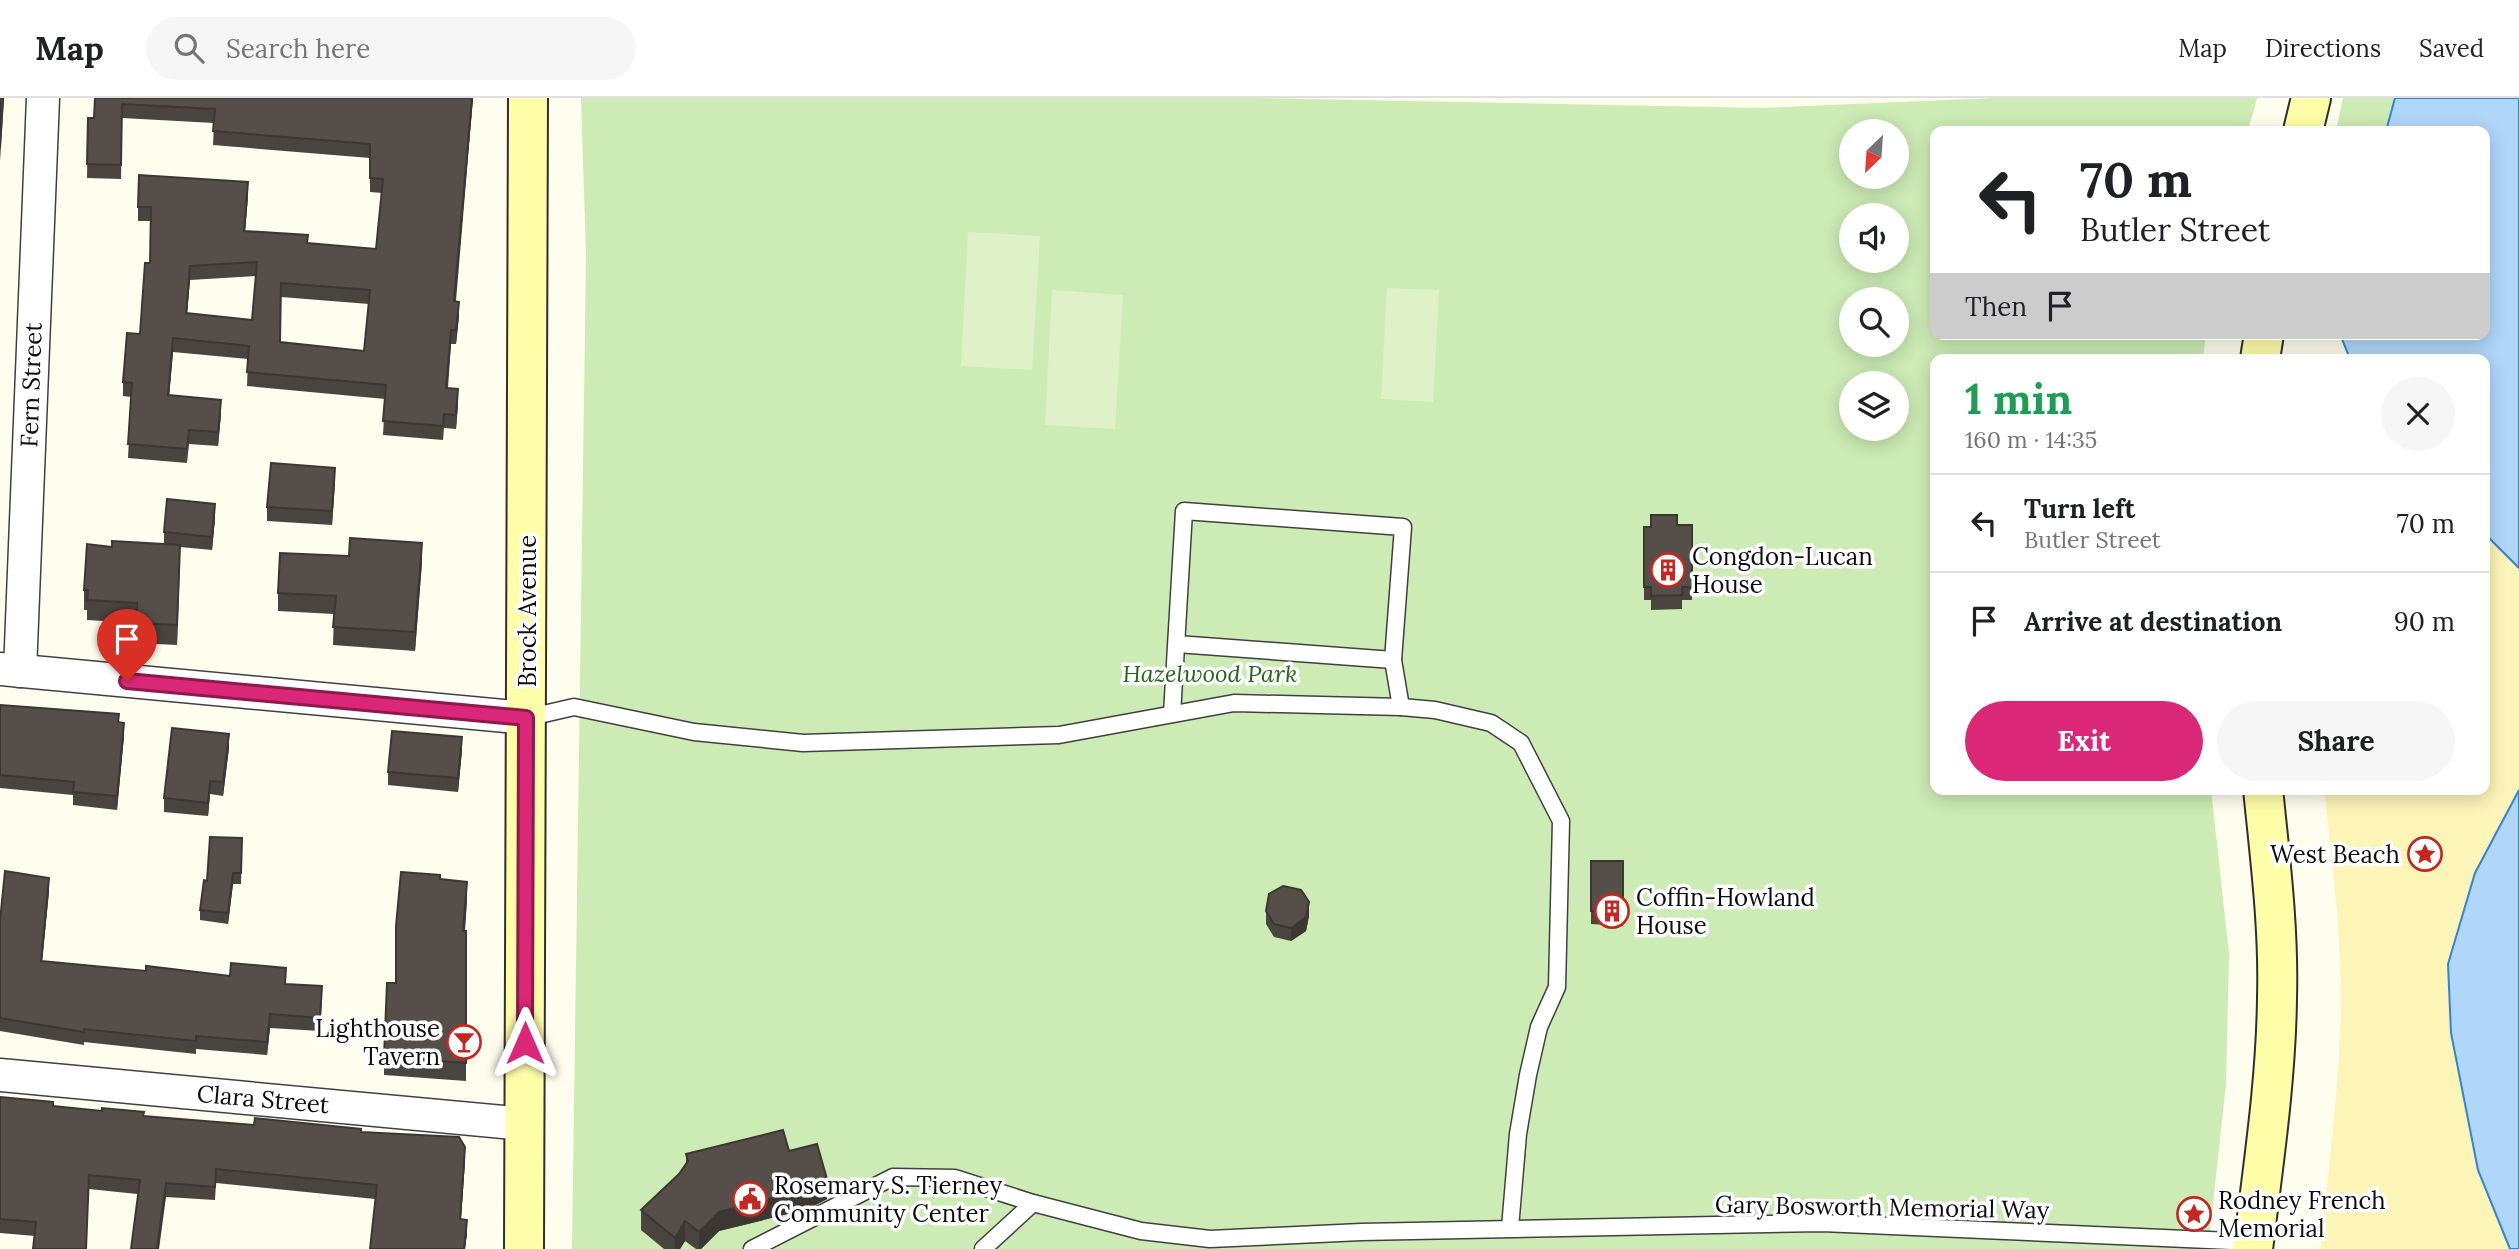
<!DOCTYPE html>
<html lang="en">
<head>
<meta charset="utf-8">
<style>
  :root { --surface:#fff; --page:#f6f6f6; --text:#202124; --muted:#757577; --line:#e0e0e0; --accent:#db2777 }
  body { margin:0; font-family:Lora,serif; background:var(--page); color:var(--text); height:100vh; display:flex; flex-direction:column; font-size:26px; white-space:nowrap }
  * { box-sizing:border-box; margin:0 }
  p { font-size:23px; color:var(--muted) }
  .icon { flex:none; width:38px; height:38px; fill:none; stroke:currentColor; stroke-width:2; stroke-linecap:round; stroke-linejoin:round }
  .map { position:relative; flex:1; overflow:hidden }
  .details { position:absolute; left:1930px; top:256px; width:560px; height:441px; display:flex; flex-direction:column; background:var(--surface); border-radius:14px; box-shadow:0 4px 18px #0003 }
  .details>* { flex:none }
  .top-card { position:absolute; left:1930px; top:28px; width:560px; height:214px; border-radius:14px; box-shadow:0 4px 18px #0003; background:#fff; color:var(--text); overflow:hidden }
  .needle { width:46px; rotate:205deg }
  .buttons { position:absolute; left:1839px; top:21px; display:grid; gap:14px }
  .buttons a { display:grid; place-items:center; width:70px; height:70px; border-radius:50%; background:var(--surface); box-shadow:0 4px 18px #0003; font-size:35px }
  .pin { position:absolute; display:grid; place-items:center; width:60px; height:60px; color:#fff; margin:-72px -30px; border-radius:50% 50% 50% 0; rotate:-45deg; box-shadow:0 0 7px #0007 }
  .pin .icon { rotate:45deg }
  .me { position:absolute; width:77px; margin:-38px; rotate:0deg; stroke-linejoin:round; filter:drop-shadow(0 0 5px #0008) }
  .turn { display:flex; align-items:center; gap:24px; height:147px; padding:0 35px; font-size:32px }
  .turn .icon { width:91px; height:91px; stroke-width:2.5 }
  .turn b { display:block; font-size:49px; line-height:60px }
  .then { display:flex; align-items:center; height:66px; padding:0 35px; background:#0003; gap:14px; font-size:26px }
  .round { display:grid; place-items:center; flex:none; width:74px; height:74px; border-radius:37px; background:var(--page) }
  .summary { display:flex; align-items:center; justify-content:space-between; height:119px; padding:0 35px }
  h1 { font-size:42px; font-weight:700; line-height:52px; color:#1e9e55 }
  .action { display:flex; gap:14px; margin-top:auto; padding:14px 35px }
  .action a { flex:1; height:80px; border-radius:42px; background:var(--accent); color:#fff; font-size:28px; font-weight:700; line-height:80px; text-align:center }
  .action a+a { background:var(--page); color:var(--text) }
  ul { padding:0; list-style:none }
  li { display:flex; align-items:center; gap:21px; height:98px; padding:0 35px; border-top:2px solid var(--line) }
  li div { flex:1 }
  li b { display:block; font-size:26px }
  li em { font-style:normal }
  header { display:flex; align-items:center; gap:42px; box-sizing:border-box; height:98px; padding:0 35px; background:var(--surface); border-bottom:2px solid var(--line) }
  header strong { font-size:33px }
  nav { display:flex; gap:38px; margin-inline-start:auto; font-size:24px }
  .search { width:490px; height:63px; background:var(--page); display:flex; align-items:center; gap:18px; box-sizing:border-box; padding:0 24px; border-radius:38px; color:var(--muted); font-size:26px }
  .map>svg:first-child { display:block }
  .green { fill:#ccebb5; fill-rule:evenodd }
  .sand { fill:#fdf4b7 }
  .pitch { fill:#dff2c7 }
  .water { fill:#b0d6f9; stroke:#3384d3; stroke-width:2 }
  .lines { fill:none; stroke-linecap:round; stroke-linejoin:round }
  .lane-casing { stroke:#404040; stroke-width:19 }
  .street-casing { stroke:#404040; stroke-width:35 }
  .secondary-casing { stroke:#2f2f2f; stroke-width:42 }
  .lane { stroke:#fff; stroke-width:16 }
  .street { stroke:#fff; stroke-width:32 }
  .secondary { stroke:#fffea8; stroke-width:38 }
  .wall { fill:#4a443f; fill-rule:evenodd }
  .shaded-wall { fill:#3c3733 }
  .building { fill:#564f49; stroke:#3c3733; stroke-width:2; fill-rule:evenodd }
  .route-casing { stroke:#8e194d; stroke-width:18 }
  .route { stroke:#db2777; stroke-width:12 }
  .labels { text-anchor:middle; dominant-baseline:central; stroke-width:7; stroke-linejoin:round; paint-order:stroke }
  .street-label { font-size:24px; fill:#0d0d0d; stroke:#fff }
  .poi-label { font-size:24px; fill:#0d0d0d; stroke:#fff; text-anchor:start }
  .park-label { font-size:24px; font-style:italic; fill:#23681b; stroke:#fff }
</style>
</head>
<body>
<header>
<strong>Map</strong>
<div class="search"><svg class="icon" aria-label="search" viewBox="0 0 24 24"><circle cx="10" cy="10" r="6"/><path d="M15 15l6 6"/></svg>Search here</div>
<nav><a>Map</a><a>Directions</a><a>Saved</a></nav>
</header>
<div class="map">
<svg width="2519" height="1151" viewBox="0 0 2519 1151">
  <rect width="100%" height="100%" fill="#fffded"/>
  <!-- green -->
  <g class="green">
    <path d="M581,0H1259L1763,10L1992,0H2257L2248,33H1936V236H2206L2203,261H1936V691H2211L2229,856L2226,986L2208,1151H572L586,158ZM1852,33H1897V79H1852ZM1852,117H1897V163H1852ZM1852,201H1897V247H1852ZM1852,285H1897V331H1852Z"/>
    <path d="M2343,0H2395L2386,33H2336Z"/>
  </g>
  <!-- sand -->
  <path class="sand" d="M2485,338L2519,391V1151H2321C2327,1080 2337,1008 2340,937C2344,856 2333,772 2324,691H2485Z"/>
  <!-- pitch -->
  <g class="pitch">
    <path d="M968,134L1040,138L1032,272L961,268Z"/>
    <path d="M1387,190L1439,192L1433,304L1381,301Z"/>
    <path d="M1052,192L1123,197L1115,331L1045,327Z"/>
  </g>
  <!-- water -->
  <g class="water">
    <path d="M2395,0H2519V470L2485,436V261H2350L2340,236H2485V33H2386Z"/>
    <path d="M2519,692V1151H2510L2478,1072L2451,935L2448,866L2475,775Z"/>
  </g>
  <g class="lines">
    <!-- lane casing -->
    <g class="lane-casing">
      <g id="lane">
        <path d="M1177,546L1393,562"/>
        <path d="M1172,616L1184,413L1403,429L1393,562L1401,609"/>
        <path d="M526,620L574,609L694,634L803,645L1059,637L1234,605L1401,609L1435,612L1491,625L1521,645L1561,723L1557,889L1539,929L1528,977L1518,1036L1510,1130"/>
        <path d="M752,1151L893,1079L955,1080L1033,1105L1141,1133L1210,1141L1361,1134L1822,1125L2254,1144"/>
        <path d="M983,1151L1033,1105"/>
      </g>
    </g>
    <!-- street casing -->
    <g class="street-casing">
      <g id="street">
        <path d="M0,571L526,620"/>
        <path d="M20,573L43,0"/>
        <path d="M0,977L525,1026"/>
      </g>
    </g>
    <!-- secondary casing -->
    <g class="secondary-casing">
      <g id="secondary">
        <path d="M2303,33L2311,0"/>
        <path d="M2260,261L2264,236"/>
        <path d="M524,1151L528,0"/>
        <path d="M2253,1151C2263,1068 2276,984 2277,900C2279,830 2270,760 2263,691"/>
      </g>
    </g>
    <!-- lane -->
    <use href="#lane" class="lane"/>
    <!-- street -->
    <use href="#street" class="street"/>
    <!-- secondary -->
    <use href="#secondary" class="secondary"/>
  </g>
  <!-- wall -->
  <g class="wall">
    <path d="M95,0H473L456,203L459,218L456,246H451L448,290L458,305L456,331L444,330L443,342L383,337L385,301L247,288L248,261L173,254L169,298L221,316L218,348L189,346L187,365L128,360L131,299L123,298V284L140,236L150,165L151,123H138V109L248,98L245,133L308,145L376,151L382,95L370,94V60L213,47L214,25L122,20L121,81L87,80L88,20H94ZM256,178L252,222L187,215L190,182ZM281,199L369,206L364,253L280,244Z"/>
    <path d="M335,383L332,427L267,423V409Z"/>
    <path d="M215,420L212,452L180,449L177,547L136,545V525L87,522V512H84V492L112,449L164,446V434Z"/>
    <path d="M1692,427V502H1682V511L1651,512V502H1644V429Z"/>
    <path d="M422,464L415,553L333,547L334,516L278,513V495Z"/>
    <path d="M0,607L119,624L124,638L117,712L73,707V697L0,690Z"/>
    <path d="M229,650L223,698L210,696L208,718L164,714V700Z"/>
    <path d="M462,652L458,694L388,687V674Z"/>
    <path d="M242,751L241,786H233L228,826L200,822V812L207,783Z"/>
    <path d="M1591,763H1623V828L1591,826Z"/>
    <path d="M440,781L467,802L465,833H466V983L384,977V959L396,885Z"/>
    <path d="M49,793L42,863L286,886L322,902L320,933L270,930L267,957L196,951V956L84,944V947L0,933V823Z"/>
    <path d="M1266,813L1309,818L1306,833L1291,843L1274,839L1266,826Z"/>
    <path d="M0,999L53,1008L144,1018L254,1027L361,1034L465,1063L461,1121L467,1135L465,1151H370L375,1101L216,1085L215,1102L166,1099L89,1091L35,1138L0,1135Z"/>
    <path d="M789,1053L827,1101L808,1111L719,1133L701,1151H696L685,1143L680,1151H664L641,1132V1112L679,1076L686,1066V1056Z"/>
  </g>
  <!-- shaded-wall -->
  <g class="shaded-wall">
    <path d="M3,0H4L0,63V50Z"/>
    <path d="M472,0H473L454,217V203Z"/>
    <path d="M248,84V98L244,147V133Z"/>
    <path d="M190,168V182L186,229V215Z"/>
    <path d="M459,204V218L456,246V232Z"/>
    <path d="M451,232V246L446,304V290Z"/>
    <path d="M173,240V254L168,311V297Z"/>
    <path d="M458,291V305L456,331V317Z"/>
    <path d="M221,302V316L218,348V334Z"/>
    <path d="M335,370V383L332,427V413Z"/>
    <path d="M215,406V420L212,452V439Z"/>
    <path d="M422,445V464L415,553V534Z"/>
    <path d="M180,447V467L177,547V527Z"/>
    <path d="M124,625V638L117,712V698Z"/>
    <path d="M229,636V650L223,698V684Z"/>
    <path d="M462,639V652L458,694V680Z"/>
    <path d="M210,683V696L208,718V705Z"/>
    <path d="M233,775V786L228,826V815Z"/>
    <path d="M49,780V793L41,876V863Z"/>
    <path d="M467,784V802L463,851V833Z"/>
    <path d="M1309,804V818L1306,833L1291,843V830Z"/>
    <path d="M270,916V930L267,957V944Z"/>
    <path d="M465,1049V1063L460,1135V1121Z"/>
    <path d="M827,1081V1101L808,1111L719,1133L701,1151H699V1134L719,1114Z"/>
    <path d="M166,1085V1099L159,1151H157Z"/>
    <path d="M467,1122V1135L465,1151H464Z"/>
    <path d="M685,1123V1143L680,1151H675V1140Z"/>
  </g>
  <!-- building -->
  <g class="building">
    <path d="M0,0H3L0,50Z"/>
    <path d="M95,0H472L454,203L459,204L456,232H451L446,290L458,291L456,317L444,316L443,328L383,323L386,287L247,274L249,248L173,240L168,297L221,302L218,334L189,332L187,351L128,346L132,285L123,284L127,235L140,236L145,165H150L151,109H138L139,77L248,84L244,133L308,137L307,145L376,151L383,81L370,80V46L213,33L215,11L122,6L121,67L87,66L88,20H94ZM257,164L252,222L186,215L190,168ZM281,185L370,192L364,253L280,244Z"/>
    <path d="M271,365L335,370L332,413L267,409Z"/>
    <path d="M167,401L215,406L212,439L164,434Z"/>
    <path d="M1651,417H1677V427H1692V489H1682V497L1651,498V489H1644V429H1651Z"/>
    <path d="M350,440L422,445L415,534L333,529L336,498L278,495L280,455L349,458Z"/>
    <path d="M112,443L180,447L177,527L136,525L137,505L87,502L88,492H84L87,446L112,449Z"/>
    <path d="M0,607L119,616L118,624L124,625L117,698L73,694L74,684L0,677Z"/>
    <path d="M172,630L229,636L223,684L210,683L208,705L164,700Z"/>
    <path d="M392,633L462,639L458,680L388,674Z"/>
    <path d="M210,739L242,740L241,775H233L228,815L200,812L204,782L207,783Z"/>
    <path d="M1591,763H1623V814L1591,813Z"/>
    <path d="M5,773L49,780L41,863L146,873V868L230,878L231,865L286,870L285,886L322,888L320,920L270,916L267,944L196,938V943L84,931V934L0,920V823Z"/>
    <path d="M401,774L440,777V781L467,784L463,833H466V965L384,959L387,885H396V828Z"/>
    <path d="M1283,788L1301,792L1309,804L1306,819L1291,830L1274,826L1266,813L1269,796Z"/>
    <path d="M0,999L53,1004V1008L102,1013V1010L144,1014L143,1018L254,1027L255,1020L361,1031V1034L459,1039L465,1049L460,1121L467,1122L464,1151H370L377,1087L216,1071L215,1089L166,1085L157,1151H131L140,1082L89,1077L86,1151H33L36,1124L0,1121Z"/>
    <path d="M783,1032L789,1053L817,1046L827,1081L808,1091L719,1114L699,1134L685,1123L675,1140L641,1112L679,1076L688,1063L686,1056Z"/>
  </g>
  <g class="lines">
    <!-- route casing -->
    <g class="route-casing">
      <path id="route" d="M127,583L526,620L525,945"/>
    </g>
    <!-- route -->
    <use href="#route" class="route"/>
  </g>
  <!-- icons -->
  <defs>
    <g id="building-ring" transform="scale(1.75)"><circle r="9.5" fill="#fff" stroke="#c3271f" stroke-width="1.5"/><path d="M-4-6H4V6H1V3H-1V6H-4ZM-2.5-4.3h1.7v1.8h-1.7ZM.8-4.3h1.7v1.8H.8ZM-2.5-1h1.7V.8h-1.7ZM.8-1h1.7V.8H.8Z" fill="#c3271f"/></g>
    <g id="sight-ring" transform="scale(1.75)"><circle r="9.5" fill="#fff" stroke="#c3271f" stroke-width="1.5"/><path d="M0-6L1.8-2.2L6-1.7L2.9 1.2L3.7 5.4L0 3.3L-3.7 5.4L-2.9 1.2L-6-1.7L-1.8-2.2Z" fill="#c3271f"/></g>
    <g id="bar-ring" transform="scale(1.75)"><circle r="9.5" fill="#fff" stroke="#c3271f" stroke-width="1.5"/><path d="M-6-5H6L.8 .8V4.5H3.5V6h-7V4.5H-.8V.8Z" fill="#c3271f"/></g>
    <g id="civic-ring" transform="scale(1.75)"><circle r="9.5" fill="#fff" stroke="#c3271f" stroke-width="1.5"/><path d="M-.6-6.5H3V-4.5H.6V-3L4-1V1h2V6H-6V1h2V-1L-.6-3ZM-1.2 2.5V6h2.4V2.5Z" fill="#c3271f"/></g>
  </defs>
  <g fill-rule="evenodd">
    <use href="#building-ring" x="1668" y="472"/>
    <use href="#sight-ring" x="2425" y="756"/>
    <use href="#building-ring" x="1612" y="813"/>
    <use href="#bar-ring" x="464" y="944"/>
    <use href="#civic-ring" x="750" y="1101"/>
    <use href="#sight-ring" x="2194" y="1116"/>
  </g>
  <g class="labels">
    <!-- street labels -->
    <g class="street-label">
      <text transform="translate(31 287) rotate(-88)">Fern Street</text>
      <text transform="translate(527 513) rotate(-90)">Brock Avenue</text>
      <text transform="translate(263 1001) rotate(5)">Clara Street</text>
      <text transform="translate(1882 1109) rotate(1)">Gary Bosworth Memorial Way</text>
    </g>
    <!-- poi labels -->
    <g class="poi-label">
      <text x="1692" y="458">Congdon-Lucan<tspan x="1692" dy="28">House</tspan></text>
      <text x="2400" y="756" text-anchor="end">West Beach</text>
      <text x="1636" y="799">Coffin-Howland<tspan x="1636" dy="28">House</tspan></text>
      <text x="440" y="930" text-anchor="end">Lighthouse<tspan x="440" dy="28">Tavern</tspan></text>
      <text x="774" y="1087">Rosemary S. Tierney<tspan x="774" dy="28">Community Center</tspan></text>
      <text x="2218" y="1102">Rodney French<tspan x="2218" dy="28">Memorial</tspan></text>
    </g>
    <!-- park labels -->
    <g class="park-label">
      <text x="1210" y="575">Hazelwood Park</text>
    </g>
  </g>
</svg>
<div class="buttons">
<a><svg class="needle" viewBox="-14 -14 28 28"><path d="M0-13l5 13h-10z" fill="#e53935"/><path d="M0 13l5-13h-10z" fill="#757577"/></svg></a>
<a><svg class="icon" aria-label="sound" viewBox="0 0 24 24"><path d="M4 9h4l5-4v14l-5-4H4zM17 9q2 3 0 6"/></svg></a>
<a><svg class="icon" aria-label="search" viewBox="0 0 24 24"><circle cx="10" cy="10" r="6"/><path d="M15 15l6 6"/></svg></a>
<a><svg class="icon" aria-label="layers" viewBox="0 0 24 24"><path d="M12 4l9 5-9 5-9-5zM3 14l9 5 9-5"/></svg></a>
</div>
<div class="pin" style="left:127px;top:583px;background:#d93025"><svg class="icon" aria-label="arrive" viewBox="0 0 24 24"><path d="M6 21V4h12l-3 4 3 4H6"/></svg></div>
<svg class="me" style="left:525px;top:945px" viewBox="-20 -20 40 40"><path d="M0-17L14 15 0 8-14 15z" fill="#db2777" stroke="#fff" stroke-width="4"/></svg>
<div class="top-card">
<div class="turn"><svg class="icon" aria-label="left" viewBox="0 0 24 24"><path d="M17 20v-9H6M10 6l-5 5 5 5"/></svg><div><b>70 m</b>Butler Street</div></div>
<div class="then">Then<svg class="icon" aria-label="arrive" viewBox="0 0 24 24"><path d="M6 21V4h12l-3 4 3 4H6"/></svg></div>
</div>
<section class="details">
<div class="summary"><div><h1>1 min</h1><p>160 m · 14:35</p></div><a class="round"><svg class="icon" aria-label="close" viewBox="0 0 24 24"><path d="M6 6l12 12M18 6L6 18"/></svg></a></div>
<ul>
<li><svg class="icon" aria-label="left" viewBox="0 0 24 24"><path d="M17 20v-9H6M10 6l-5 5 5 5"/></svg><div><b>Turn left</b><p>Butler Street</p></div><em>70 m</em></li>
<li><svg class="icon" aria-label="arrive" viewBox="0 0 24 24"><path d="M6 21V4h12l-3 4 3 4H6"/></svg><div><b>Arrive at destination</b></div><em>90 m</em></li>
</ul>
<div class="action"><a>Exit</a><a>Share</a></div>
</section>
</div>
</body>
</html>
